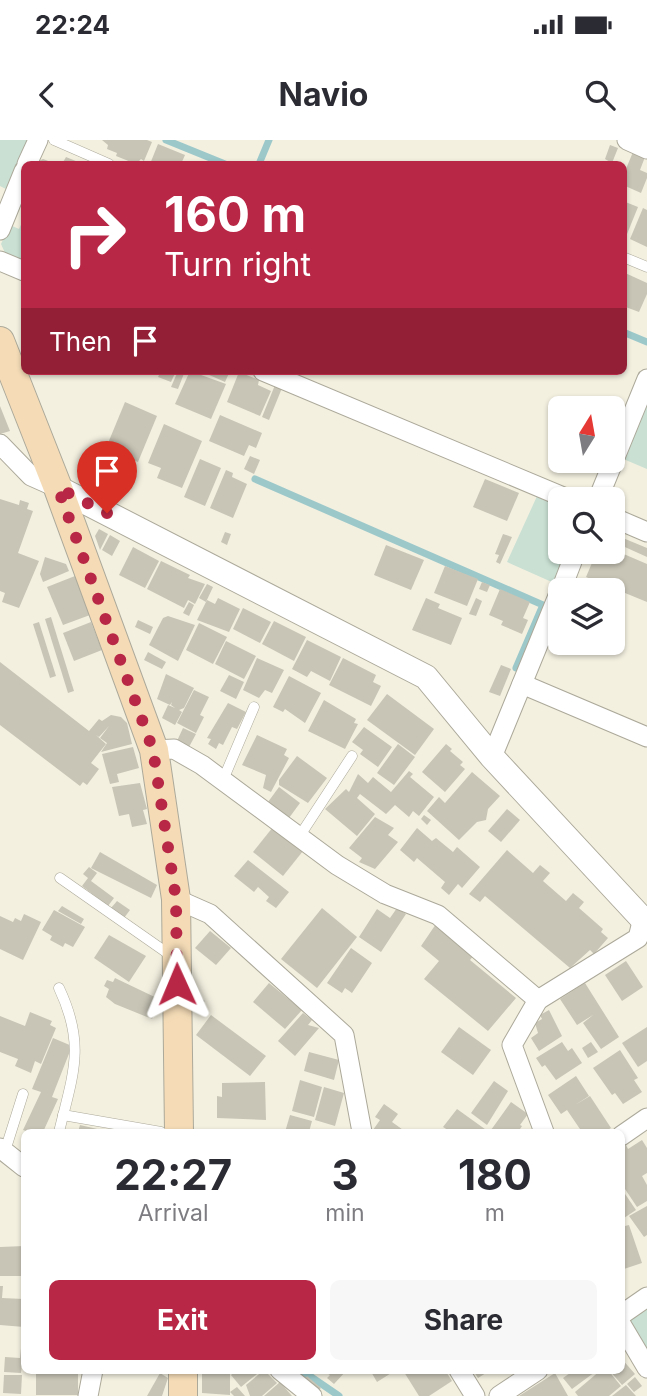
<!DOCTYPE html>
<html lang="en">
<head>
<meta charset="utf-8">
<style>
  :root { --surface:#fff; --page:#f7f7f7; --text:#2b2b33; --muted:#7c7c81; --accent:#b82745 }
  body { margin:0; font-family:Inter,sans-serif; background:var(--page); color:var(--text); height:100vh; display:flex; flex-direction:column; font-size:26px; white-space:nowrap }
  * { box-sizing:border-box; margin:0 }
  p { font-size:23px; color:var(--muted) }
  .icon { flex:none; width:38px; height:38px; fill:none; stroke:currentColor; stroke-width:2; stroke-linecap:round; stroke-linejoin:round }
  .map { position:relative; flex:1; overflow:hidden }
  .side { position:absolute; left:21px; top:989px; width:604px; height:245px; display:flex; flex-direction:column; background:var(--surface); border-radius:10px; box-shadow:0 2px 5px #0004 }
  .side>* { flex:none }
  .top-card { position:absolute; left:21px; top:21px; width:606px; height:214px; border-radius:10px; box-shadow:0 2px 5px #0004; background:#b82745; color:#fff; overflow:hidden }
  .needle { width:46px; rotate:11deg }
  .tools { position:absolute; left:548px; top:256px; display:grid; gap:14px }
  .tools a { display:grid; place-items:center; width:77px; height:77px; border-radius:10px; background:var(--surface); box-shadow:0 2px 5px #0004; font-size:35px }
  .pin { position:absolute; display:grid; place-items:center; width:60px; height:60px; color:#fff; margin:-72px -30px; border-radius:50% 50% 50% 0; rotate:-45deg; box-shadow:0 0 7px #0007 }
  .pin .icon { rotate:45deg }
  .me { position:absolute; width:77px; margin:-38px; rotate:359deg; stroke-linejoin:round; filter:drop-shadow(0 0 5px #0008) }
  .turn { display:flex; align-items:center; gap:24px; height:147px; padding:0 28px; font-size:32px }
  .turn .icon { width:91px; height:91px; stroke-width:2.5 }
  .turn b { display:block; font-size:49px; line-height:60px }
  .then { display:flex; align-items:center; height:66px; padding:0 28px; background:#0003; gap:14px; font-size:26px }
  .eta { display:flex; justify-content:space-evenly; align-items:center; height:119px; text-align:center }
  .eta b { font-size:42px; font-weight:700; line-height:49px }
  .button { display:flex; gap:14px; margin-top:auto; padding:14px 28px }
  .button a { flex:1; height:80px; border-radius:10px; background:var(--accent); color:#fff; font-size:28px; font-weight:700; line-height:80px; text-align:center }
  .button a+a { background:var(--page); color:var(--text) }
  .status { display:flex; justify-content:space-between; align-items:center; height:49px; padding:0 35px; background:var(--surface); direction:ltr }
  .status svg { height:19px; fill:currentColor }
  header { display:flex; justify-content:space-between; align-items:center; height:91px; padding:0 28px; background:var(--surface); font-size:32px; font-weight:700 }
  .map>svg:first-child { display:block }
  .green { fill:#c9e0d3 }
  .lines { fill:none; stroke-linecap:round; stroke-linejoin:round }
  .stream { stroke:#9cc8ca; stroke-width:7 }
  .building { fill:#c8c5b6 }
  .service-casing { stroke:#aca99a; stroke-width:11 }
  .minor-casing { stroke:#aca99a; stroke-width:21 }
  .tertiary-casing { stroke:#aca99a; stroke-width:26 }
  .secondary-casing { stroke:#aca99a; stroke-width:30 }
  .service { stroke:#fff; stroke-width:10 }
  .minor { stroke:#fff; stroke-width:19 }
  .tertiary { stroke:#fff; stroke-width:24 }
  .secondary { stroke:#f5dcb7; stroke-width:28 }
  .route { stroke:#b82745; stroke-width:12; stroke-dasharray:0 21.6 }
</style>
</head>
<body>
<div class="status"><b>22:24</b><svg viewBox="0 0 49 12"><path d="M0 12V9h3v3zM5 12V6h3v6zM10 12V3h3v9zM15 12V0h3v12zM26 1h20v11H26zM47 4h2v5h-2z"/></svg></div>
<header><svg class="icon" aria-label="back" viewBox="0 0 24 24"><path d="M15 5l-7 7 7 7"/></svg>Navio<svg class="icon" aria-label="search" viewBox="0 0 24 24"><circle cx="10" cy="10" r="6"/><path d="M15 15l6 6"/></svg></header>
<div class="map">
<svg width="647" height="1256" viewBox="0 0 647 1256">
  <rect width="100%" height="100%" fill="#f3f0e0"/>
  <!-- green -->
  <g class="green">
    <path d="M0,0H32L10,51L0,46Z"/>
    <path d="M24,78V123L6,115L1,104L10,85L19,89Z"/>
    <path d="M644,265L647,266V329L621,318Z"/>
    <path d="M538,354L560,363V411H568L554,443L507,422Z"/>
    <path d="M647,1162V1213L630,1186L632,1172Z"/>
  </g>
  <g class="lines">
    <!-- stream -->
    <g class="stream">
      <path d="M166,0L225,24"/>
      <path d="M259,24L269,0"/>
      <path d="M623,192L647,202"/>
      <path d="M255,339L543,465L516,528"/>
      <path d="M301,1230L339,1256"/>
    </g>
  </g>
  <!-- building -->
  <g class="building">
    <path d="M102,0H147L152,2L144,21L141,19L136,24L116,16L117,13L107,9L108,5Z"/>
    <path d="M158,4L185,15L181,24H150Z"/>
    <path d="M610,5L618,8L612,23L605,19Z"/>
    <path d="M633,12L645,17L640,30L647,33V38L641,53L623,45V36Z"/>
    <path d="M66,17L83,24H62Z"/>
    <path d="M43,19L51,22L50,24H32Z"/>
    <path d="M623,61L638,67L625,99L623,98Z"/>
    <path d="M643,68L647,70V107L630,99Z"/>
    <path d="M623,132L647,143V154L639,172L623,166Z"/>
    <path d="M161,231H176L171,242L158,237Z"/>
    <path d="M178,231H185L178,249L171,247Z"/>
    <path d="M190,231L226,244L211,279L175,264Z"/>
    <path d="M209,231H230L225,242L207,234Z"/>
    <path d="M239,232L259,240L258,245L271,251L260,276L227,262Z"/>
    <path d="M275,245L282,248L269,280L262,277Z"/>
    <path d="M125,262L157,276L138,322L106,308Z"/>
    <path d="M0,266L10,291L0,294Z"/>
    <path d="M220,275L262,293L256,308L249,305L244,316L209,301Z"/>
    <path d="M164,284L202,301L182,348L157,338L161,328L148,323Z"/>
    <path d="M250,316L260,320L254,334L244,329Z"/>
    <path d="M200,319L221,328L205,366L184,357Z"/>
    <path d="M226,330L233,333L232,337L247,344L233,378L210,368Z"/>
    <path d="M485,339L519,353L507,381L473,367Z"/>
    <path d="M0,359L19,365L20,360L29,363L27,369L33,371L18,413L39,421L19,468L2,462L5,453L0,451Z"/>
    <path d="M99,389L108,394L100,410L95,396Z"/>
    <path d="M225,392L231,394L227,405L221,402Z"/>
    <path d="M503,394L512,397L500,424L496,422L499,415L495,414Z"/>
    <path d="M110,395L120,401L112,416L102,410Z"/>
    <path d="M618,396L647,408V417L616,403Z"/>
    <path d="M386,405L424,420L411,450L374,435Z"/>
    <path d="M133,407L159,421L145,448L119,435Z"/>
    <path d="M612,409L647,424V462L586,437L597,411Z"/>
    <path d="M45,417L66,424L69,431L43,442L40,434Z"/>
    <path d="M161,421L190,435L188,438L205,444L195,464L188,460L184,468L147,449Z"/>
    <path d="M445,426L478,439L467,466L434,453Z"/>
    <path d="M75,436L90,475L63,485L47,447Z"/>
    <path d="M482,442L490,445L487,452L479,449Z"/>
    <path d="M207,444L213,447L206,462L199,458Z"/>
    <path d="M500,449L530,462L523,478L528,480L522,494L501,485L503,481L489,475Z"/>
    <path d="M218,458L240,469L229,492L197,480L207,460L215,464Z"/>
    <path d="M426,458L440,464L438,468L462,478L451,505L412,490Z"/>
    <path d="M476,458L482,461L476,476L469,474Z"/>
    <path d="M189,462L194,465L189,476L183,473Z"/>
    <path d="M243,468L271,482L260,503L233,489Z"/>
    <path d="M168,476L195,485L178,521L149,505L163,478Z"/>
    <path d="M51,477L74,551L68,553L45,479Z"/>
    <path d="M138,480L153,487L150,494L135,487Z"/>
    <path d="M274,481L306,497L294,521L262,504Z"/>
    <path d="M39,482L56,536L50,538L33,484Z"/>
    <path d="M91,482L102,510L74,521L63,493Z"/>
    <path d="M199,483L227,497L213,524L186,510Z"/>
    <path d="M307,500L341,517L330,541L311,531L307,537L292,529Z"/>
    <path d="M226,501L256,516L244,539L215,524Z"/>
    <path d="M148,512L166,522L162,529L144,520Z"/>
    <path d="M257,518L284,530L272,553L265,550L259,558L243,550Z"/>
    <path d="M343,518L376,535L373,542L381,546L371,566L329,545Z"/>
    <path d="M0,522L89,591L99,579L102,581L111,575L121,577L127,583L132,604L101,612L107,603L100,598L109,586L99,597L96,595L106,604L91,623L99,629L87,645L83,642L80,646L0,585Z"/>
    <path d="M501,525L511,529L500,556L489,552Z"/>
    <path d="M166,534L194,548L184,568L179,570L182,572L175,585L162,578L168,565L175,568L171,565L172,562L170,565L157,559Z"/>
    <path d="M229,535L244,542L236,559L220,551Z"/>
    <path d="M289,536L321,553L305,583L285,569L283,572L273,567Z"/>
    <path d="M194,550L209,557L200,575L204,577L196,593L177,583Z"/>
    <path d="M387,554L434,589L415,615L367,580Z"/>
    <path d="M324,560L356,579L354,583L358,584L345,609L308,591Z"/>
    <path d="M228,563L246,572L237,589L232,587L223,605L219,603L216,609L208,604L211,599L207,598Z"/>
    <path d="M364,587L392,607L378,627L360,614L363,610L352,602Z"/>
    <path d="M183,588L196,594L189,607L177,601Z"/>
    <path d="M257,595L287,609L284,615L289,618L271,652L263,648L266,635L242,625Z"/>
    <path d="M398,604L415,617L394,645L377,633Z"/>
    <path d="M446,604L452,609L450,611L463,622L460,625L465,629L445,652L422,632Z"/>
    <path d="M133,607L139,628L117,634L119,642L110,644L102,614Z"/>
    <path d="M297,616L327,638L308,663L279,645V640Z"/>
    <path d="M409,631L413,634L410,637L434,657L419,676L413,671L409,677L395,665L386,674L360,654L357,658L375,674L357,696L325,669L346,649L349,652L358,634L368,643L373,637L391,652Z"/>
    <path d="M472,632L500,656L488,669L486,680L477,682L459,700L427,671L439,657L445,663Z"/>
    <path d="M140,643L147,669L143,670L147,684L132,687L129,674L119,676L112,647Z"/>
    <path d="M279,647L300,663L289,678L268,662Z"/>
    <path d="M507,669L520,680L501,702L488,691Z"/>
    <path d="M424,675L431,680L427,685L421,679Z"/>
    <path d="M375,677L394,688L388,695L398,702L375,729L359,722L362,718L349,708Z"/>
    <path d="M273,687L303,711L283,736L253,712Z"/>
    <path d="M417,688L432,701L436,698L453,712L457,707L480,727L462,748L458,744L449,755L441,748L445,742L417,718L414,722L400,710Z"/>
    <path d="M507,710L533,733L540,725L550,733L543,741L566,761L573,753L584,762L579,768L603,789L601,792L608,798L594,814L590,810L570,828L485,756L480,762L469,754Z"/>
    <path d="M100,712L157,745L151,758L91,728Z"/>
    <path d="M248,720L289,752L276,768L266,761L269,757L258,747L254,752L234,736Z"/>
    <path d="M89,727L97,733L91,741L114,758L108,766L82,746L88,738L83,734Z"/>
    <path d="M117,761L130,770L124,778L111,768Z"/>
    <path d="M62,766L84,779L81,784L58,771Z"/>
    <path d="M322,768L357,797L317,848L281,819Z"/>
    <path d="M397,768L406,774L381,812L359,797L377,769L390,778Z"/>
    <path d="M54,770L85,787L73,807L65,803L63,807L50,800L52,796L42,790Z"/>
    <path d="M24,774L41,782L23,820L0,809V776L13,782L15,778L21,781Z"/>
    <path d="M436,784L474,815L470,820L516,858L488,891L424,839L439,821L421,806Z"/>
    <path d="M210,791L231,808L216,825L195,808Z"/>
    <path d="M109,795L146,816L129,842L94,818Z"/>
    <path d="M351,808L372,823L352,853L345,848L342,853L327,843Z"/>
    <path d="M626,821L643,847L622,861L605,835Z"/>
    <path d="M115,838L161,860L152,879L115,864L106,857L109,849L104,846L107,840L113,842Z"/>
    <path d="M269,843L302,870L285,889L253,862Z"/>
    <path d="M585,843L619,897L601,909L583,883L593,875L577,885L560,859Z"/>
    <path d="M200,857L205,861L198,870L193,866Z"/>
    <path d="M549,870L562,896L539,911L531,898L538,893L535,883L542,879L540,875Z"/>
    <path d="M30,872L52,881L50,885L56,888L41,924L35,921L31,933L15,926L18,919L0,912V876L25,886Z"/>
    <path d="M303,873L312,880L308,885L319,888L295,916L278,901Z"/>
    <path d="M211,875L266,916L250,936L196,895Z"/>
    <path d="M459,887L491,910L473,935L441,912Z"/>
    <path d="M647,887V921L638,927L622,903Z"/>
    <path d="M53,898L72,906L52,957L58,959L43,992H29L23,990L41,952L32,949Z"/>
    <path d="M562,902L568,911L572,908L582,923L556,940L545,925L542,927L536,918Z"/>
    <path d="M591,902L598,912L588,918L582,908Z"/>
    <path d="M620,910L638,938L634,940L642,952L623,964L615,953L612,955L593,928Z"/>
    <path d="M309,912L339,920L334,940L304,931Z"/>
    <path d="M576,936L589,956L575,965L590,956L611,988L604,992H582L567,970L561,974L548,955Z"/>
    <path d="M300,940L322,947L314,977L292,971Z"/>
    <path d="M494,941L508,951L487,985L471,973Z"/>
    <path d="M265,942L266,980L217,978V956L222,957V943Z"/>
    <path d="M324,947L344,953L335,986L315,980Z"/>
    <path d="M511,962L528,974L520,985L522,986L518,992H494L491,990Z"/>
    <path d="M384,964L398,974L392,982L406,992L373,990L380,980L375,977Z"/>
    <path d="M457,969L489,992L462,989L451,992L443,987Z"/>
    <path d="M290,975L312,981L309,992H285Z"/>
    <path d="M80,985L106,991V992H78Z"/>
    <path d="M642,1000L647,1008V1033L642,1036L647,1045V1061L637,1067L621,1043V1008L626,1005L628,1009Z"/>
    <path d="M621,1048L636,1070L621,1080Z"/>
    <path d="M647,1066V1095L644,1097L629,1076Z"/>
    <path d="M629,1085L642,1123L621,1130V1087Z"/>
    <path d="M24,1106V1136H0V1107Z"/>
    <path d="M0,1146H3L2,1158L24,1159V1187L0,1185Z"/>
    <path d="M21,1208H24L21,1233L4,1232L5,1217L20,1218Z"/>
    <path d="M621,1218L635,1234L622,1245L609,1230H621Z"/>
    <rect x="36" y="1230" width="42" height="25"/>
    <path d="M202,1230H230V1255L202,1253Z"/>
    <path d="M237,1230H262L241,1247L231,1235Z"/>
    <path d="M264,1230L277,1243L262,1256H250L246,1245Z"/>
    <path d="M321,1230H347L334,1244L327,1238L330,1235Z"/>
    <path d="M370,1230H396L377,1242Z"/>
    <path d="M407,1230H445L452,1241L429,1256H419L404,1232Z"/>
    <path d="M484,1230L486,1233L478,1238L474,1232Z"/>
    <path d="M568,1230H593L595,1232L572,1249L563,1238L570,1233Z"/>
    <path d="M601,1230H608L621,1246L609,1256H578L575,1252Z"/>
    <path d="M160,1233L168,1238L162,1256H147Z"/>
    <path d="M555,1233L568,1256H519Z"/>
    <path d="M4,1235H22L21,1254L3,1253Z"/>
    <path d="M307,1236L321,1248L315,1254L302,1242Z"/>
    <path d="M635,1237L642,1246L634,1252L627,1244Z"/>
    <path d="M280,1242L292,1256H264Z"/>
    <path d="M626,1245L636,1256H612Z"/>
    <path d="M237,1247L245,1256H234L230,1252Z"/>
  </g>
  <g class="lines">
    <!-- service casing -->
    <g class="service-casing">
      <g id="service">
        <path d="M54,0L109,24"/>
        <path d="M623,117L647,127"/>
        <path d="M223,640L254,567"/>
        <path d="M299,697L352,616"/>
        <path d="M60,738L173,817"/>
        <path d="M63,975L161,992"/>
        <path d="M59,992C73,934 86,905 59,848"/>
        <path d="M5,1011L23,954"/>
      </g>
    </g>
    <!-- minor casing -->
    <g class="minor-casing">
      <g id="minor">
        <path d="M627,0L647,9"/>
        <path d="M27,24L38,0"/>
        <path d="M0,90L24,31"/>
        <path d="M0,121L24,131"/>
        <path d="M263,231L568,359"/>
        <path d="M0,304L31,336L58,348"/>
        <path d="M598,359L647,239"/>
        <path d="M612,377L647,392"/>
        <path d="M561,450L576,411"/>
        <path d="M522,544L647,597"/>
        <path d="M154,610L174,609L202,625L337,725L385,754L438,775L538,860L638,798L642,782"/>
        <path d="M492,617L560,451"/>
        <path d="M176,759L210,774L344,895L362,992"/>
        <path d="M538,860L512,905L544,992"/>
        <path d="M621,996L647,978"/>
        <path d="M0,1008L24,1027"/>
        <path d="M621,1175L647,1157"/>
        <path d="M621,1184L647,1228"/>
        <path d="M280,1230L312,1256"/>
        <path d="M459,1230L475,1256"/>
        <path d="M88,1256L93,1230"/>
        <path d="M499,1256L538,1230"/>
      </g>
    </g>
    <!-- tertiary casing -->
    <g class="tertiary-casing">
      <path id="tertiary" d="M58,348L426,537L492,617L647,784"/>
    </g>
    <!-- secondary casing -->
    <g class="secondary-casing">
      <g id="secondary">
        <path d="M0,201L58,348L154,610L176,759L179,992"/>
        <path d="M183,1230V1256"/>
      </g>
    </g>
    <!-- service -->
    <use href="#service" class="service"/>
    <!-- minor -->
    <use href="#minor" class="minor"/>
    <!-- tertiary -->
    <use href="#tertiary" class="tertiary"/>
    <!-- secondary -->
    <use href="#secondary" class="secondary"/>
  </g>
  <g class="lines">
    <!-- route -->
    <path class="route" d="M107,373L58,348L153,610L176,759L177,844"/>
  </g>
</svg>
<div class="tools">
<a><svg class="needle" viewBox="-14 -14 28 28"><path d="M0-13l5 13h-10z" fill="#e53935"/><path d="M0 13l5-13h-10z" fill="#7c7c81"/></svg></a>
<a><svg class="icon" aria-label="search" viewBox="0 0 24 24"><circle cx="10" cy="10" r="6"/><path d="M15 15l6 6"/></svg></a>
<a><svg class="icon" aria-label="layers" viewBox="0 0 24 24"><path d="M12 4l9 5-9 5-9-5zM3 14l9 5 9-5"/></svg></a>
</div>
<div class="pin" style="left:107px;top:373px;background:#d93025"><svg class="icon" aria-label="arrive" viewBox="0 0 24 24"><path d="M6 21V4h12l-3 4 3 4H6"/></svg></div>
<svg class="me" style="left:177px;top:844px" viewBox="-20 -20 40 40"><path d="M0-17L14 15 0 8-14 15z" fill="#b82745" stroke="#fff" stroke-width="4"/></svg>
<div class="top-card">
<div class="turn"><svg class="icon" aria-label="right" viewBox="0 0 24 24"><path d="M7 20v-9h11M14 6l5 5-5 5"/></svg><div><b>160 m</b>Turn right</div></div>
<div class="then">Then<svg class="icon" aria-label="arrive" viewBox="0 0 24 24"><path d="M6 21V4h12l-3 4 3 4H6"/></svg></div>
</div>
<section class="side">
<div class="eta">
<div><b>22:27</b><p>Arrival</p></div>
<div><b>3</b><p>min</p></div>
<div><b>180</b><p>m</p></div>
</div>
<div class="button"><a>Exit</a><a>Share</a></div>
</section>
</div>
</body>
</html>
